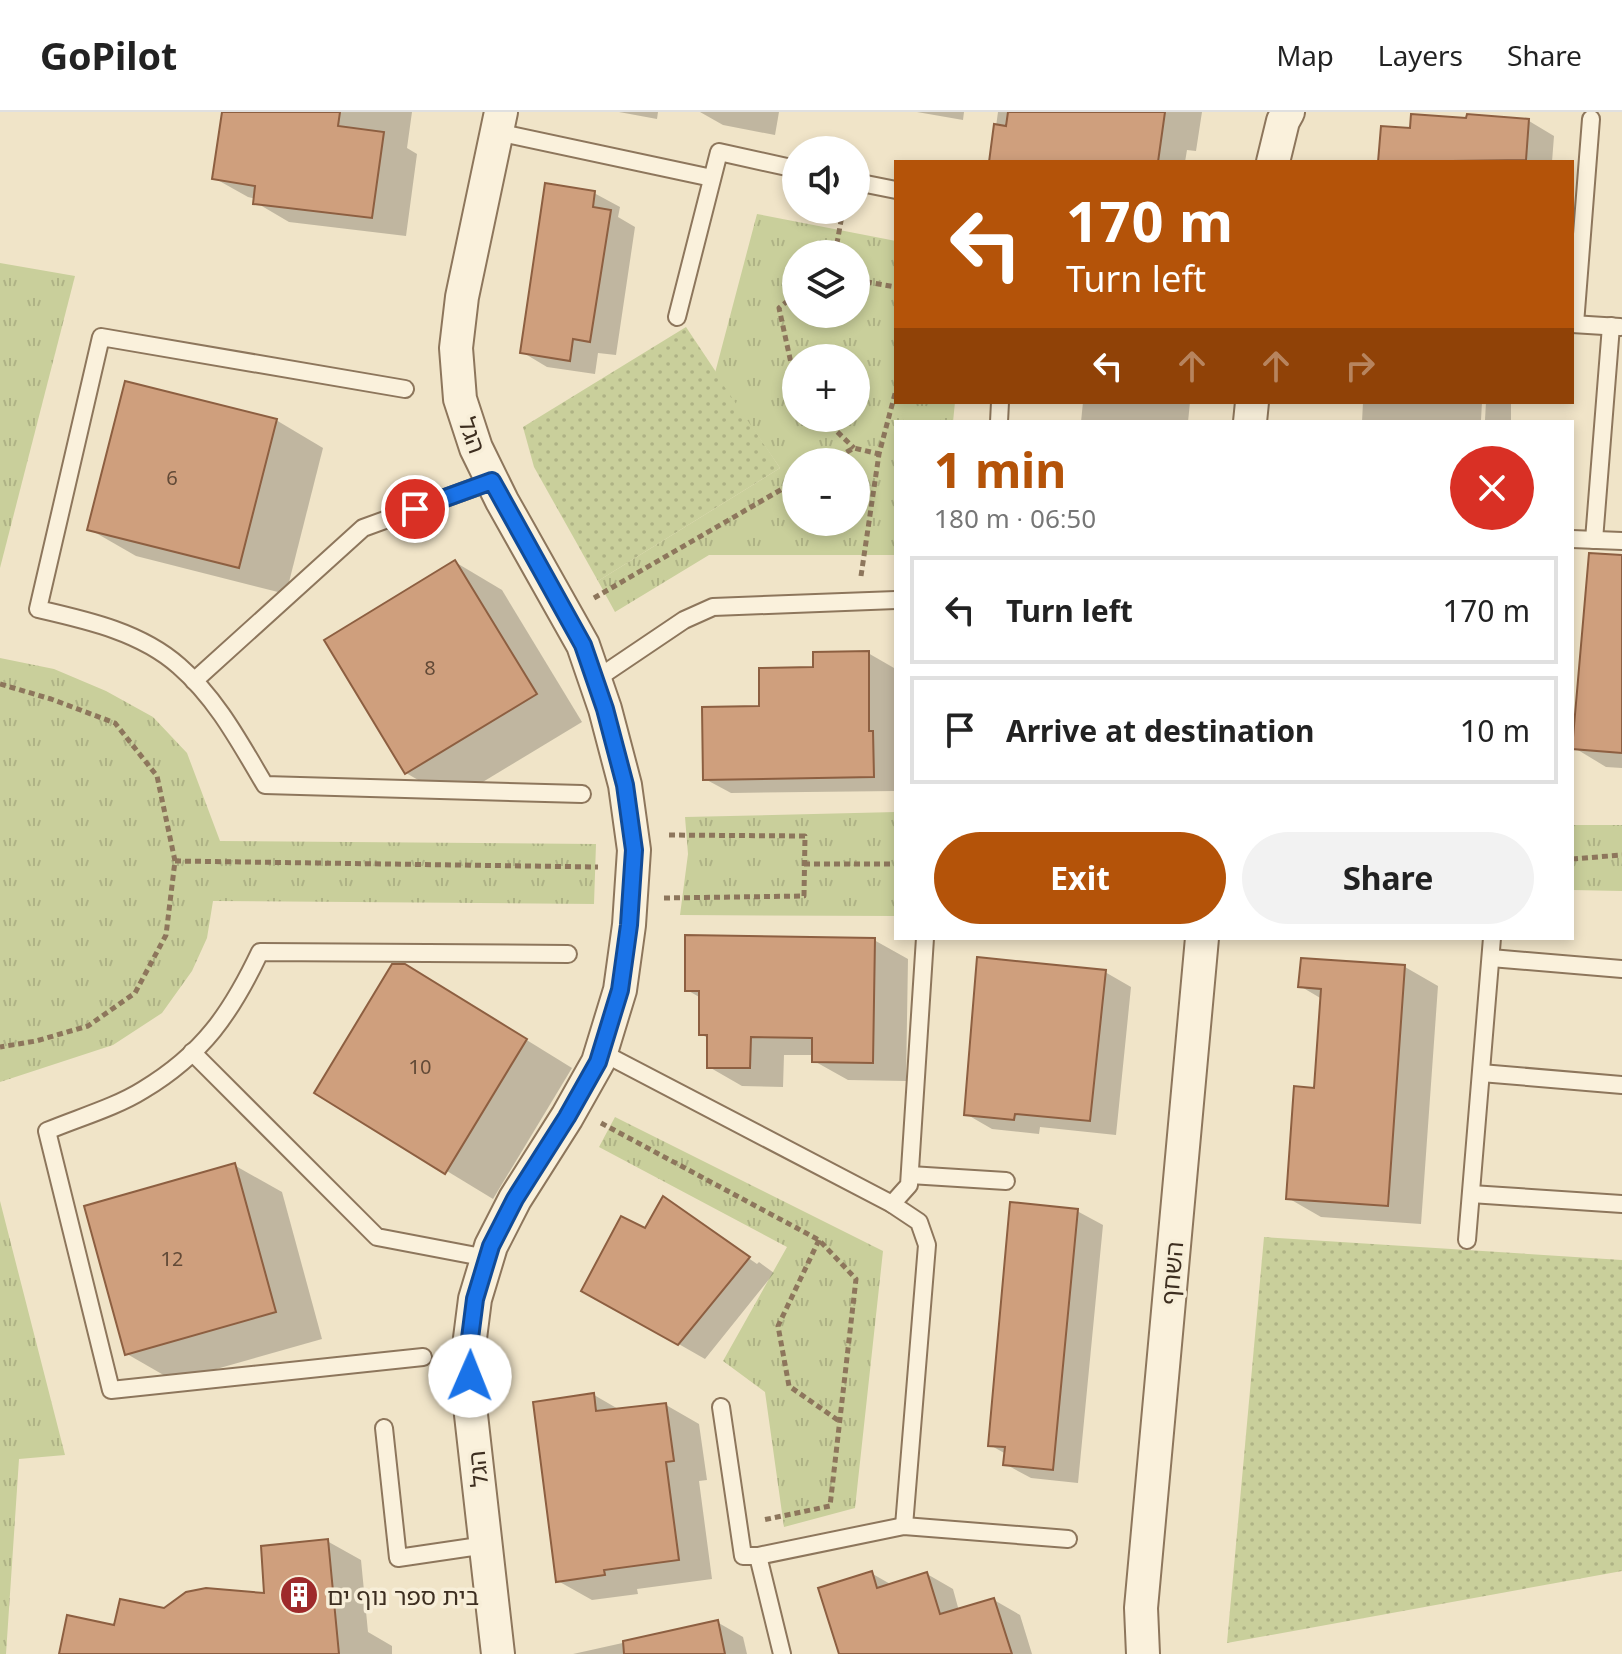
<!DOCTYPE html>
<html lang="en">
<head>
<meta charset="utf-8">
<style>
  :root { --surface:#fff; --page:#f2f2f2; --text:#222; --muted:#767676; --line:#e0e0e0; --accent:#b45309 }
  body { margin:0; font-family:Georgia,"Noto Sans Hebrew",serif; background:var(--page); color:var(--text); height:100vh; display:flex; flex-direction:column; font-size:30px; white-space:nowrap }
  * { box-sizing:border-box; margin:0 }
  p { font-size:26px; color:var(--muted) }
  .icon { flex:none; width:44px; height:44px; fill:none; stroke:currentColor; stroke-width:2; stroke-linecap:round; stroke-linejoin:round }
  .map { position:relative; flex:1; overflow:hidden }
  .sheet { position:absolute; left:894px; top:308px; width:680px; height:520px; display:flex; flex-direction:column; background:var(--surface); border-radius:0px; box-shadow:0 4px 12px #0003 }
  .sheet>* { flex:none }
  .banner { position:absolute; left:894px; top:48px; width:680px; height:244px; border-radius:0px; box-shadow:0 4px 12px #0003; background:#b45309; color:#fff; overflow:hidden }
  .fabs { position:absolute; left:782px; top:24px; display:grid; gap:16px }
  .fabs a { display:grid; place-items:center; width:88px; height:88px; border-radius:50%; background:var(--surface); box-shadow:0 4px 12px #0003; font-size:40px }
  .pin { position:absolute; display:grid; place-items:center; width:68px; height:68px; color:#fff; margin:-34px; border:4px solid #fff; border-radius:50%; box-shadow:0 2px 8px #0007 }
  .me { position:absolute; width:88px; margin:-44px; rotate:1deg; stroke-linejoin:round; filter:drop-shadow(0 0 6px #0008) }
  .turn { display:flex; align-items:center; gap:28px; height:168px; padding:0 40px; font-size:36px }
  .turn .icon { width:104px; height:104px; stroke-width:2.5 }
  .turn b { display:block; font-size:56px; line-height:68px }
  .lanes { display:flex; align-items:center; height:76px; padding:0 40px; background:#0003; justify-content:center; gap:40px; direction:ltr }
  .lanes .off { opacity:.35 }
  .round { display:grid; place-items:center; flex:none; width:84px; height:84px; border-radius:42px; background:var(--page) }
  .overview { display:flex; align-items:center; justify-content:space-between; height:136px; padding:0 40px }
  h1 { font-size:48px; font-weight:700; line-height:60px; color:var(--accent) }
  .button { display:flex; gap:16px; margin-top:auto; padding:16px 40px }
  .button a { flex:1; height:92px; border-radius:48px; background:var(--accent); color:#fff; font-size:32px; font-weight:700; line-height:92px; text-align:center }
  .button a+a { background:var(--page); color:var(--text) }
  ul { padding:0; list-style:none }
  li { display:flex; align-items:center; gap:24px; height:108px; margin:0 16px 12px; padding:0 24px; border:4px solid var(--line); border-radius:0px }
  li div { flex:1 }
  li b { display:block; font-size:30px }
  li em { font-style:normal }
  header { display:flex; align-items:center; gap:48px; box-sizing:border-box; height:112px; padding:0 40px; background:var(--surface); border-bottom:2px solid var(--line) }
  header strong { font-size:38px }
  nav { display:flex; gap:44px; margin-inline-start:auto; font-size:28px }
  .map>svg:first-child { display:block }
  .grass { fill:url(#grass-dots) }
  .park { fill:url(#park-tufts); fill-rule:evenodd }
  .shadow { fill:#0003 }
  .building { fill:#cf9f7d; stroke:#8d5f41; stroke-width:2 }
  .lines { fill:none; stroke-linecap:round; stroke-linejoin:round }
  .lane-casing { stroke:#8d765c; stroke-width:20 }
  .street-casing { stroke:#8d765c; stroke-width:36 }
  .path { stroke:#8d765c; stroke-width:5; stroke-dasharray:6 4; stroke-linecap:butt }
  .lane { stroke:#faf1dc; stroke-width:16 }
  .street { stroke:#faf1dc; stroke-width:32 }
  .route-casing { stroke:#114b97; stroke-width:20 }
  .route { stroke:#1a73e8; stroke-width:14 }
  .labels { text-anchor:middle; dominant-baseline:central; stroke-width:7; stroke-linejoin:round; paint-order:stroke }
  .number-label { font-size:20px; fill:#624a37 }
  .street-label { font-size:24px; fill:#3d2e20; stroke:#f7eed8 }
  .poi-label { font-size:24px; fill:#3d2e20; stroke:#f7eed8; text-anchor:start }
</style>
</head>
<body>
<header>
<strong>GoPilot</strong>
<nav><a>Map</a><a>Layers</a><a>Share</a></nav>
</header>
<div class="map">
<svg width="1622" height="1542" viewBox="0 0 1622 1542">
  <defs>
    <pattern id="grass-dots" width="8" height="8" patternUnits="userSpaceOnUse" patternTransform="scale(2)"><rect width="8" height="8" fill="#c9cf9b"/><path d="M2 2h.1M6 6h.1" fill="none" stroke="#aeb285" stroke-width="1.8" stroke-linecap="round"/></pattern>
    <pattern id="park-tufts" width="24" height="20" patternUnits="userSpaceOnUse" patternTransform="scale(2)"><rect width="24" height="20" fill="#c9cf9b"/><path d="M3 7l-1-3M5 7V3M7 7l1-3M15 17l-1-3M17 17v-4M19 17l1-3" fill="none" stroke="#aeb285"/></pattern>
  </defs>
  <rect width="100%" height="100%" fill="#f0e4c8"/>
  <!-- grass -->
  <g class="grass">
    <path d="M686,215L780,356L598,469L534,355L523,315Z"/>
    <path d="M1264,1125L1622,1148V1459L1227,1531Z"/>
  </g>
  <!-- park -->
  <g class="park">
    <path d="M757,102L896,129V290H955L953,310H896V443H709L615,500L598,469L780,356L715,261ZM856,142V202H796V142ZM856,246V306H796V246ZM856,350V410H796V350Z"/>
    <path d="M0,151L75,164L0,456Z"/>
    <path d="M0,546L54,557L106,579L153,605L187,641L220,729L596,732L594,792L213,789L207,826L192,859L162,901L113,933L0,970Z"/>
    <path d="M896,700V804L680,803L688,742L685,705Z"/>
    <path d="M1572,713H1622V779L1572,778Z"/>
    <path d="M615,1005L883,1139L855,1396L784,1415L765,1280L723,1249L787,1135L599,1035Z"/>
    <path d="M0,1089L65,1343L19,1347L6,1542H0Z"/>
  </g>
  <!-- shadow -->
  <g class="shadow">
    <path d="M224,0H412L407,36L417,42L406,124L289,110L255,90L256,87L248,85L214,66Z"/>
    <path d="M619,0H658L657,7Z"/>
    <path d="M700,0H779L775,23L723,13Z"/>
    <path d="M917,0H964L963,8Z"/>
    <path d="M998,0H1202L1196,39L1187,38L1185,50H991Z"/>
    <path d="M1529,9L1554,24L1552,50H1380L1383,16L1412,18Z"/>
    <path d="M594,81L620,95L618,105L635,115L616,243L598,241L595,262L547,255L522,240Z"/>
    <path d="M1083,290H1190L1188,310H1081Z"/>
    <path d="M1363,290H1482L1481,308H1485L1486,290H1506L1511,292V310H1362Z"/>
    <path d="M276,308L323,336L286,482L136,444L89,417Z"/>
    <path d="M1622,445V656L1606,655L1573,635Z"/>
    <path d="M455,450L502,478L582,610L453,688L406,661Z"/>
    <path d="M868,541L894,556L896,679L731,681L705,667L761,596Z"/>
    <path d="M874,828L908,847L906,969L848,968L814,949V943H784L783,975L742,974L709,955V927L701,922V886L687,878Z"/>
    <path d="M1405,855L1438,874L1421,1112L1321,1105L1288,1086L1316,978L1322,887L1300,874Z"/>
    <path d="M1105,860L1131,875L1116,1023L1040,1015L1039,1022L992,1017L966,1002Z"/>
    <path d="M452,882L572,956L493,1087L317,980Z"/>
    <path d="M234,1053L282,1080L322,1227L174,1269L127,1242Z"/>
    <path d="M663,1086L686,1100V1103L757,1152L759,1150L774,1161L705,1247L584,1178L645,1118Z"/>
    <path d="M1077,1099L1103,1113L1078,1371L1031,1366L1005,1352L1006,1342L990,1333Z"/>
    <path d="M594,1283L620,1298L666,1293L699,1312L707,1368L699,1369L712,1467L637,1477L638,1482L592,1488L558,1469Z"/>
    <path d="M327,1429L361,1448L368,1520L392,1534V1542H61L116,1515L165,1498L266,1483Z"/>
    <path d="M871,1461L892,1473L927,1462L953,1477L959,1499L994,1488L1020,1503L1032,1542H841Z"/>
    <path d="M717,1510L743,1525L747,1542H573Z"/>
  </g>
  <!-- building -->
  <g class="building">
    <path d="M222,0H340L338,14L384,20L372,106L253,92L255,74L212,67Z"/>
    <path d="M1008,0H1165L1158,50H989L994,12L1006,14Z"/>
    <path d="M1411,2L1466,6L1467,2L1529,7L1526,48L1378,50L1381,14L1410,16Z"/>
    <path d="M545,71L595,79L593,95L611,98L590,230L573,227L570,249L520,241Z"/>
    <path d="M125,269L277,307L239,456L87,418Z"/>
    <path d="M1589,441L1622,443V641L1572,637Z"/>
    <path d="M455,448L537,582L405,662L324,528Z"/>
    <path d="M869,539V619H873L874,665L703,668L702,595L759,594V556L813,555V540Z"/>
    <path d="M685,823L875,826L873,951L812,950V926L751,925L750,956H707V923H699V879H685Z"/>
    <path d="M977,845L1106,858L1090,1009L1015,1002L1014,1008L964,1003Z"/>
    <path d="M1301,846L1405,853L1388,1094L1286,1087L1294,974L1314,976L1321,877L1298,875Z"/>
    <path d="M392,852H405L527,927L445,1062L314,981Z"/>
    <path d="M235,1051L276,1200L125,1243L84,1094Z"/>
    <path d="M663,1084L750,1145L678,1233L581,1179L621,1104L645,1116Z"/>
    <path d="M1010,1090L1078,1097L1053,1358L1003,1353L1005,1335L988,1334Z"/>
    <path d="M594,1281L596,1299L666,1291L674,1349L666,1350L679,1448L604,1458L605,1463L556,1470L533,1290Z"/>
    <path d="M328,1427L339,1542H59L67,1503L114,1513L120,1487L164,1496L186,1480L206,1476L264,1481L261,1434Z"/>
    <path d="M872,1459L877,1476L927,1460L940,1502L994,1486L1012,1542H839L818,1476Z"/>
    <path d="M718,1508L725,1542H624L623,1529Z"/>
  </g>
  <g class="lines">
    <!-- lane casing -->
    <g class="lane-casing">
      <g id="lane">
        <path d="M497,20L712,66"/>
        <path d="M856,70L896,78"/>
        <path d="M677,205L719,40L796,57"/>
        <path d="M1572,212L1620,215"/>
        <path d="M1575,212L1591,7"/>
        <path d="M405,277L101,225L38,497C86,508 141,520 179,554C217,587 240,631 265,673L582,682"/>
        <path d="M999,310L1000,290"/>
        <path d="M1572,427L1622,429"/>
        <path d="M1594,428L1611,214"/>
        <path d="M595,568L684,508L713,495L896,488"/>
        <path d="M194,569L363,416L492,369"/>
        <path d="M1491,846L1622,857"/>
        <path d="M192,940L377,1125L487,1146"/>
        <path d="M601,940L892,1092L919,1110L927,1133L904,1414"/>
        <path d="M1481,961L1622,973"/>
        <path d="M910,1063L1006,1069"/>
        <path d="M1471,1082L1622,1092"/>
        <path d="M892,1092L909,1073L925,826"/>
        <path d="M1467,1128L1492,826"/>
        <path d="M423,1245L111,1278L47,1019C78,1006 116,995 143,978C203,942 231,901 260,840L568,842"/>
        <path d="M721,1295L743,1444H758L904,1414L1068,1427"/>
        <path d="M384,1316L398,1446L486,1433"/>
        <path d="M758,1444L782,1542"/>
      </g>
    </g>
    <!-- street casing -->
    <g class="street-casing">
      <g id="street">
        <path d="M1273,50L1283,9L1288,0"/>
        <path d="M1250,310L1252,290"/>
        <path d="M498,1542L470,1294L469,1234L475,1187L491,1134L515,1087L567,1005L598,950L620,878L629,813L634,738L625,673L605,597L583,533L502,389L476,336L460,287L456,236L462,185L501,0"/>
        <path d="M1143,1542L1141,1496L1202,826"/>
      </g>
    </g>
    <!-- path -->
    <g class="path">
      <path d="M835,142L843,98"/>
      <path d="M856,168L896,175"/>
      <path d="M796,182L779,196L796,274"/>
      <path d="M823,306L854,336"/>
      <path d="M829,350L854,336L879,342"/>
      <path d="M861,464L879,342L896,278"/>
      <path d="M594,486L796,369"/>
      <path d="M0,572L51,587L115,611L157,664L175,749L166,823L135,881L88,914L36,929L0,935"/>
      <path d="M1572,747L1622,743"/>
      <path d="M175,749L598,755"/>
      <path d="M804,752H896"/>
      <path d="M664,786L804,784L805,724L666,723"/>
      <path d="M601,1011L819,1128L856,1167L830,1394L763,1408"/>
      <path d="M819,1128L778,1214L789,1274L839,1309"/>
    </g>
    <!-- lane -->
    <use href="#lane" class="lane"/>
    <!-- street -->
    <use href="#street" class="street"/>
  </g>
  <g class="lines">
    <!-- route casing -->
    <g class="route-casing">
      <path id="route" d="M415,397L492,369L583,533L605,597L625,673L634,738L629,813L620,878L598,950L567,1005L515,1087L491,1134L475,1187L469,1234L470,1264"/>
    </g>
    <!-- route -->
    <use href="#route" class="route"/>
  </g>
  <!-- icons -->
  <defs>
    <g id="building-disc" transform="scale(2)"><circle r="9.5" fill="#9e2a2b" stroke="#f7eed8"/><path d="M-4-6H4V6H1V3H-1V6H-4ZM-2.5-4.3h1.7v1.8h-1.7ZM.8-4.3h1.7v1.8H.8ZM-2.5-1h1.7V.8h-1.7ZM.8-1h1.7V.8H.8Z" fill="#fff"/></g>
  </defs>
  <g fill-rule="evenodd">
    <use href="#building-disc" x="299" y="1483"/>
  </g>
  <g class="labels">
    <!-- number labels -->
    <g class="number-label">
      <text x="172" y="365">6</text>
      <text x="430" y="555">8</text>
      <text x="420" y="954">10</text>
      <text x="172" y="1146">12</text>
    </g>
    <!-- street labels -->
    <g class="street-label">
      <text transform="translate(473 323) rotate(70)">הגל</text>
      <text transform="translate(1171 1161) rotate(-85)">השחף</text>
      <text transform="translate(477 1357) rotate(-96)">הגל</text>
    </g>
    <!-- poi labels -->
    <g class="poi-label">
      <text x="327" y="1483">בית ספר נוף ים</text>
    </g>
  </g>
</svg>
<div class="fabs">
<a><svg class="icon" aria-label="sound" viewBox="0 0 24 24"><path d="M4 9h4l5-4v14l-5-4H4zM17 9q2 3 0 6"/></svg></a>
<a><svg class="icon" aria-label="layers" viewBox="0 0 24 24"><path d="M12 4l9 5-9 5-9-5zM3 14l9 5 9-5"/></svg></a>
<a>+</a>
<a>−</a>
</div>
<div class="pin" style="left:415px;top:397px;background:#d93025"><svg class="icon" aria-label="arrive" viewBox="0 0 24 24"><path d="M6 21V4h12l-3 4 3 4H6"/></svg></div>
<svg class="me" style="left:470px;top:1264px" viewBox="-20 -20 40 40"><circle r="19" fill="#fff"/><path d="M0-13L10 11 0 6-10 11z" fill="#1a73e8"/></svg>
<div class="banner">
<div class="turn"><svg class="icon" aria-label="left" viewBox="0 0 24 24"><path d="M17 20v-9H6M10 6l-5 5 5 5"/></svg><div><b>170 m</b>Turn left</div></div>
<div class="lanes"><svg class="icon" aria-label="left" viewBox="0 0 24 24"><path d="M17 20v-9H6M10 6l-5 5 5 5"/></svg><svg class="icon off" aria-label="ahead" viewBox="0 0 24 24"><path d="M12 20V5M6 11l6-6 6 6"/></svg><svg class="icon off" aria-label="ahead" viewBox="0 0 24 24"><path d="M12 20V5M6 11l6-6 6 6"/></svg><svg class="icon off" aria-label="right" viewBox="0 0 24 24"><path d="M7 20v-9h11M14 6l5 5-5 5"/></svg></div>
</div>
<section class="sheet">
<div class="overview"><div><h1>1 min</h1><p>180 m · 06:50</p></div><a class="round" style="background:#d93025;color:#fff"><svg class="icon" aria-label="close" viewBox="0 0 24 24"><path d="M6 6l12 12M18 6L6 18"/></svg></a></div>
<ul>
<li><svg class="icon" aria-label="left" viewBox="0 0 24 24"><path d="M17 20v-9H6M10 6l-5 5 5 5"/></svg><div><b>Turn left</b></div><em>170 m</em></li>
<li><svg class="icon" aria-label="arrive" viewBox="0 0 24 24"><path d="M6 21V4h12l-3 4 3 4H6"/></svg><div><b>Arrive at destination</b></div><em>10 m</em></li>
</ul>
<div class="button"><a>Exit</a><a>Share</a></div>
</section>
</div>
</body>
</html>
